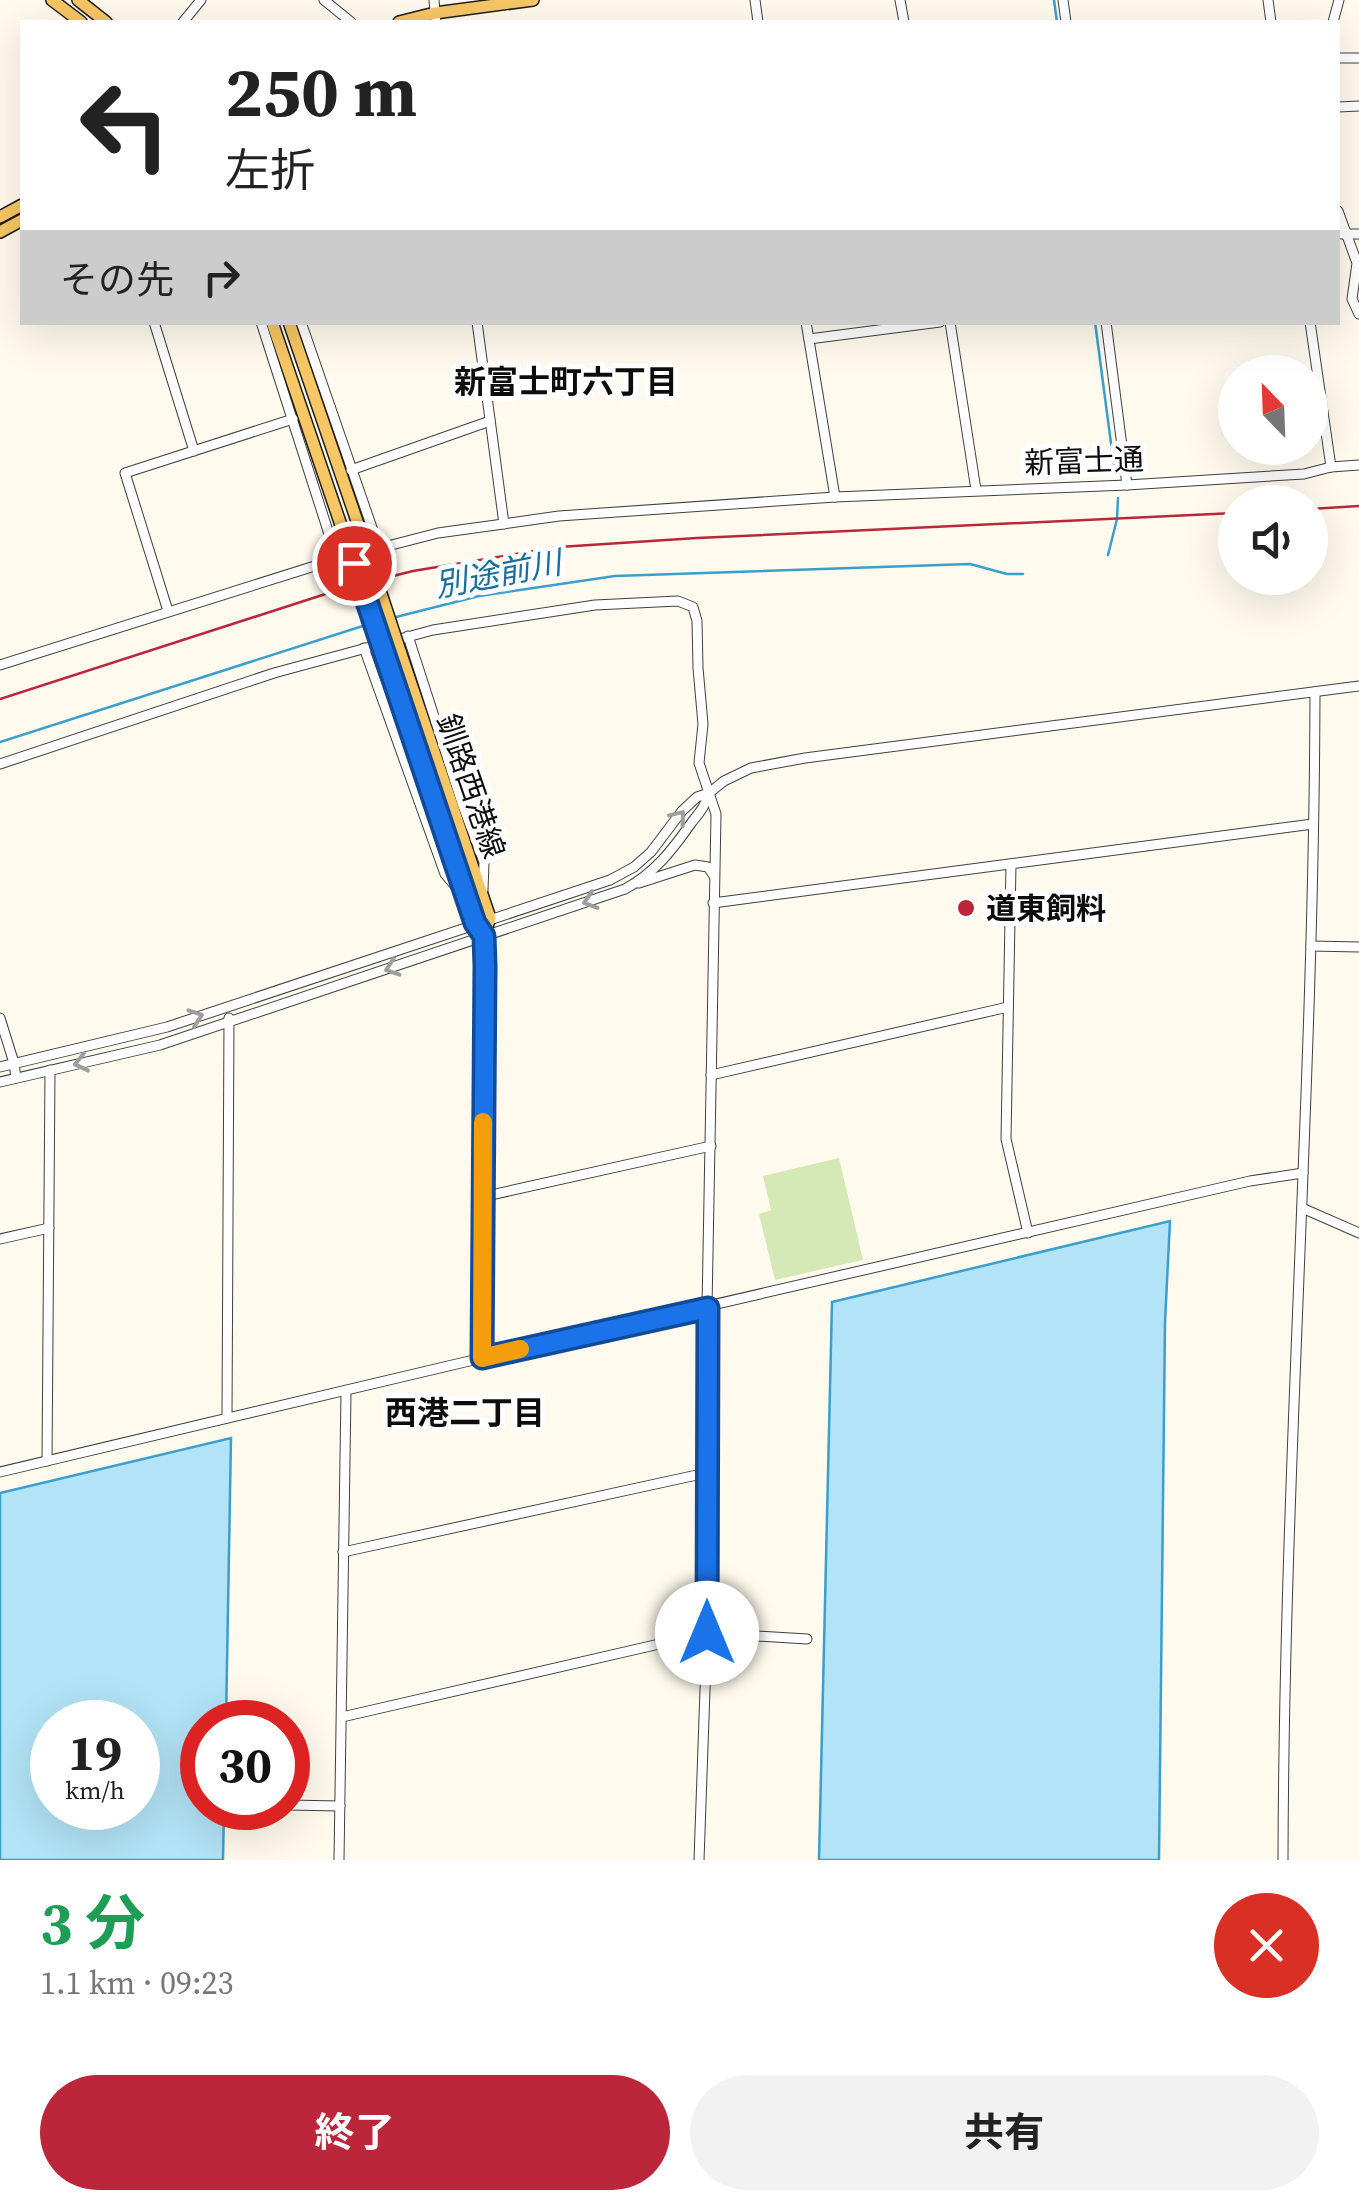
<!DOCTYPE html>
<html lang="ja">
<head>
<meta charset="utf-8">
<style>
  :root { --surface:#fff; --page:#f2f2f2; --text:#222; --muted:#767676; --accent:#bc263b }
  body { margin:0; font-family:"Source Serif 4","Noto Sans JP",serif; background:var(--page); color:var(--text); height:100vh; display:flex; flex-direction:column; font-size:38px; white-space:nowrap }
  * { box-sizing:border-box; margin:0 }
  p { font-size:32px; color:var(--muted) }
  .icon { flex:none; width:55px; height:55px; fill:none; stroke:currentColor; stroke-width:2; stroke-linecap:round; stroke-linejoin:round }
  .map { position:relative; height:1860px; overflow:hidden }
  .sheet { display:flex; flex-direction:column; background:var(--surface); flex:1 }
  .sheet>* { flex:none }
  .hud { position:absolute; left:20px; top:20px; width:1320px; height:305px; border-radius:0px; box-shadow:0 10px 40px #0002; background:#fff; color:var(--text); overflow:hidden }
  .needle { width:65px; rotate:337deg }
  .fabs { position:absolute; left:1218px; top:355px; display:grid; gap:20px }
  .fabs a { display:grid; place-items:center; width:110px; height:110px; border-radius:50%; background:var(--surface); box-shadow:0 10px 40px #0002; font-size:50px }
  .speed { position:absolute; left:30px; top:1700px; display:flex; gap:20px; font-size:50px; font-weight:700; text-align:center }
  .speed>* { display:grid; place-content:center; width:130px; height:130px; border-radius:50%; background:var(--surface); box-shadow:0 10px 40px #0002; line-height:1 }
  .speed small { font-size:25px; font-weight:400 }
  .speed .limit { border:15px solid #d22; background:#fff; color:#111 }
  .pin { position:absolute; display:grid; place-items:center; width:85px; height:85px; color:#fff; margin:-42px; border:5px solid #fff; border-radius:50%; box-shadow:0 2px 10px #0007 }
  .me { position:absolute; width:110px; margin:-55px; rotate:0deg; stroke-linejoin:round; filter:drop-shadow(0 0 8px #0008) }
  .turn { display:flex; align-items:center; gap:35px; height:210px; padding:0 40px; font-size:45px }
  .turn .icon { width:130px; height:130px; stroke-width:2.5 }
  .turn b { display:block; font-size:70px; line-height:85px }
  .then { display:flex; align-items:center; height:95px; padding:0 40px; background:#0003; gap:20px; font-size:38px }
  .round { display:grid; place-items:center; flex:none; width:105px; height:105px; border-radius:52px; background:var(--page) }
  .summary { display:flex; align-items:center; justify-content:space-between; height:170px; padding:0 40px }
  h1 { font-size:60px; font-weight:700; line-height:75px; color:#1e9e55 }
  .action { display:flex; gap:20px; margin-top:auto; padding:20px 40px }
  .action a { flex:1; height:115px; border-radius:60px; background:var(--accent); color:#fff; font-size:40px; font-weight:700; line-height:115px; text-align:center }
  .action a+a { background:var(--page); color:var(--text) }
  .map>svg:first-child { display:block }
  .green { fill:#d5e9b7 }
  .water { fill:#b2e3f6; stroke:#3a9fcc; stroke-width:2.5; fill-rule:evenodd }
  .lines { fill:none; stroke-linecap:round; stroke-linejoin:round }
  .stream { stroke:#3a9fcc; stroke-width:2.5 }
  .minor-casing { stroke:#404040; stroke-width:11 }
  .major-casing { stroke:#1e1e1e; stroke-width:14 }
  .minor { stroke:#fff; stroke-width:9 }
  .major { stroke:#f7c665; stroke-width:11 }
  .rail { stroke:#bc263b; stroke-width:2.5 }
  .major-bridge-casing { stroke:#1e1e1e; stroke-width:14; stroke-linecap:butt }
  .major-bridge { stroke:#f7c665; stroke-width:11 }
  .oneway { stroke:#9e9e9e }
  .route-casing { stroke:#114b97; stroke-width:25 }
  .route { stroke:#1a73e8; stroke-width:18 }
  .slow { stroke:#f59e0b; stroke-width:18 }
  .poi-dot { fill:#bc263b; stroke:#fff; stroke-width:4 }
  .labels { text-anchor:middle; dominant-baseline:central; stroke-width:10; stroke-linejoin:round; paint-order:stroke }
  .street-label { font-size:30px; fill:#0d0d0d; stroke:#fff }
  .poi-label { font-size:30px; font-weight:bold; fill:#0d0d0d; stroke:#fff; text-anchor:start }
  .neighbourhood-label { font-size:32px; font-weight:bold; fill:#0d0d0d; stroke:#fff }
  .water-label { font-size:32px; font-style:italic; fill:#176f9e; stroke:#fff }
</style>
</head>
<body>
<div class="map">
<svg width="1359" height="1860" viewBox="0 0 1359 1860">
  <rect width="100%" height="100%" fill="#fffaed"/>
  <!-- green -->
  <path class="green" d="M839,1158L863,1260L775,1280L759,1214L771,1210L763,1176Z"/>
  <!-- water -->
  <g class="water">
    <path d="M1170,1221L1165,1322L1159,1860H819L832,1302Z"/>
    <path d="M231,1438L226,1722H202V1808H224L223,1860H0V1493ZM52,1722H138V1808H52Z"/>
  </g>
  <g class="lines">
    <!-- stream -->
    <g class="stream">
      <path d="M1054,0L1057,22"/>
      <path d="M1095,322L1114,466"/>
      <path d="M1108,555L1117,519L1118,498"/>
      <path d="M396,617L479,596L615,576L970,564L1007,574H1023"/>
      <path d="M0,742L369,624"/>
    </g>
    <!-- minor casing -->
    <g class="minor-casing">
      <g id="minor">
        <path d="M324,0L351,22"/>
        <path d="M434,0L436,22"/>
        <path d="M755,0L758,22"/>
        <path d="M900,0L904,22"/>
        <path d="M1063,0L1066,22"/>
        <path d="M1268,0L1271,22"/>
        <path d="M183,22L201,0"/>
        <path d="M1333,22L1339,0"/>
        <path d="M1338,58H1359"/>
        <path d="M1338,107L1359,106"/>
        <path d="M1338,211L1357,263L1352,299L1359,314"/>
        <path d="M1338,234H1359"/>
        <path d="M154,322L194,451"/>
        <path d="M261,322L337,559"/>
        <path d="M301,322L379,548"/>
        <path d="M477,322L504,524"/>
        <path d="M806,322L835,497"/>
        <path d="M950,322L976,490"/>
        <path d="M1106,322L1127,485"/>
        <path d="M1310,322L1331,467"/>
        <path d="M809,339L940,322"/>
        <path d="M351,470L490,421"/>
        <path d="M168,611L125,473L293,419"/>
        <path d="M408,636L463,806L484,862L483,890"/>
        <path d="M364,648L445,874L463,895"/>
        <path d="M0,665L337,559L438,533L496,525L559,516L835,497L1127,485L1304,474L1331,467L1359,465"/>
        <path d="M0,764L274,673L433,630L595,605L678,601L693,607L697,621L698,668L703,724L699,763L716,814L707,1308V1633L699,1860"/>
        <path d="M1011,864L1006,1139L1028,1233"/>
        <path d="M639,883L695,865L708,867L714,876"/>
        <path d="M713,903L1313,824"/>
        <path d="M1311,946L1359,947"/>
        <path d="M0,1018L14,1063L16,1078"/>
        <path d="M0,1067L167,1027L610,880L634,867L651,852L682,811L697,797L709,793L724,781L751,768L805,758L1359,686"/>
        <path d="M711,1075L1008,1007"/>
        <path d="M0,1082L160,1045L625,889C655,873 673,849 692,822C699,813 705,807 708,795"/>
        <path d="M482,1197L711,1146"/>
        <path d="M1302,1208L1359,1233"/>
        <path d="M0,1239L49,1228"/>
        <path d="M227,1418L229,1018"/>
        <path d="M47,1461L50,1070"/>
        <path d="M0,1472L482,1358L1250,1181L1303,1173"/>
        <path d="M343,1552L706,1473"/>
        <path d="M342,1717L707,1633L807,1639"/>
        <path d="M288,1805L340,1806"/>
        <path d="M339,1860L346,1392"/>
        <path d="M1283,1860C1284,1471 1314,1082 1315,692"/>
      </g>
    </g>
    <!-- major casing -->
    <g class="major-casing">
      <g id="major">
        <path d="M52,0L81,22"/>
        <path d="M78,0L106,22"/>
        <path d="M399,22L435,13L533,0"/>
        <path d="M0,217L22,205"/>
        <path d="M0,232L22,220"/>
        <path d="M272,322L343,531"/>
        <path d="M289,322L359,527"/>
        <path d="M400,651L490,918L484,935L482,1358"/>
        <path d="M385,656L475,923L484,935"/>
      </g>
    </g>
    <!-- minor -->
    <use href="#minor" class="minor"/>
    <!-- major -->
    <use href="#major" class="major"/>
    <!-- rail -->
    <g class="rail">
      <path d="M1310,509L1359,506"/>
      <path d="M0,699L341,589L413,571L559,547L697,538L1235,513"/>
    </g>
    <!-- major-bridge casing -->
    <g class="major-bridge-casing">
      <g id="major-bridge">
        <path d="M359,527L400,651"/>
        <path d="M343,531L385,656"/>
      </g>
    </g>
    <!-- major-bridge -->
    <use href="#major-bridge" class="major-bridge"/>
  </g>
  <!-- one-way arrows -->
  <defs><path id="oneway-chevron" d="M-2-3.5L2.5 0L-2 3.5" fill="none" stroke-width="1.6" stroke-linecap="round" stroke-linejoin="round" transform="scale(2.5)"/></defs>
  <g class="oneway">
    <use href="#oneway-chevron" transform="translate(679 817) rotate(-51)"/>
    <use href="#oneway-chevron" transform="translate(590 901) rotate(162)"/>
    <use href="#oneway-chevron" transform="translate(392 968) rotate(161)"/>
    <use href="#oneway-chevron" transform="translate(196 1017) rotate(-19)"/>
    <use href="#oneway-chevron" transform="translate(81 1063) rotate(167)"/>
  </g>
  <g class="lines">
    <!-- route casing -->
    <g class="route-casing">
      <path id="route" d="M354,563L475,923L484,936L485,966L482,1358L708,1308L707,1633"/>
    </g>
    <!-- route -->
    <use href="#route" class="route"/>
    <!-- slow -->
    <path class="slow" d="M483,1122L482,1358L520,1349"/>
  </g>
  <!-- markers -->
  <circle class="poi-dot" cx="966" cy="908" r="10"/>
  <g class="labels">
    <!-- street labels -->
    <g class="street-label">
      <text transform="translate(1084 461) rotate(-2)">新富士通</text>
      <text transform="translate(471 786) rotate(71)">釧路西港線</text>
    </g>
    <!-- poi labels -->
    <g class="poi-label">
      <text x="986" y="908">道東飼料</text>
    </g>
    <!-- neighbourhood labels -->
    <g class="neighbourhood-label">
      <text x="566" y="382">新富士町六丁目</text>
      <text x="465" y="1413">西港二丁目</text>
    </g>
    <!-- water labels -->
    <g class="water-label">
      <text transform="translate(498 574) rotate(-11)">別途前川</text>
    </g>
  </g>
</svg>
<div class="fabs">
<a><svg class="needle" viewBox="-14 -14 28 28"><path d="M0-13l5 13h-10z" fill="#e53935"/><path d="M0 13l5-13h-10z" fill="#767676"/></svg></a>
<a><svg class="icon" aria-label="sound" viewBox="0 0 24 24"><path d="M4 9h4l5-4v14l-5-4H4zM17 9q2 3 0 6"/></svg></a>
</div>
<div class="speed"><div>19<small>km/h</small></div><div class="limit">30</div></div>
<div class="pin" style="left:354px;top:563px;background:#d93025"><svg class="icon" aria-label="arrive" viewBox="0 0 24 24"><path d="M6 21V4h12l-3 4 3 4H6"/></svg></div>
<svg class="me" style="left:707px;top:1633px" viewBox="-20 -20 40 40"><circle r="19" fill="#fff"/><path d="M0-13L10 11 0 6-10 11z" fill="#1a73e8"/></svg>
<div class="hud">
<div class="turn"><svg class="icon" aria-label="left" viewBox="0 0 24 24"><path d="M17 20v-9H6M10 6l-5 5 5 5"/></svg><div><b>250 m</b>左折</div></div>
<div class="then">その先<svg class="icon" aria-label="right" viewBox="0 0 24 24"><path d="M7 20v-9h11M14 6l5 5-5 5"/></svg></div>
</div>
</div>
<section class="sheet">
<div class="summary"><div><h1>3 分</h1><p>1.1 km · 09:23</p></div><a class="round" style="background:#d93025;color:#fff"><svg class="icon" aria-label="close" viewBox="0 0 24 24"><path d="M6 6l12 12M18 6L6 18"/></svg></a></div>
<div class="action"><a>終了</a><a>共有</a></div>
</section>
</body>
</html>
